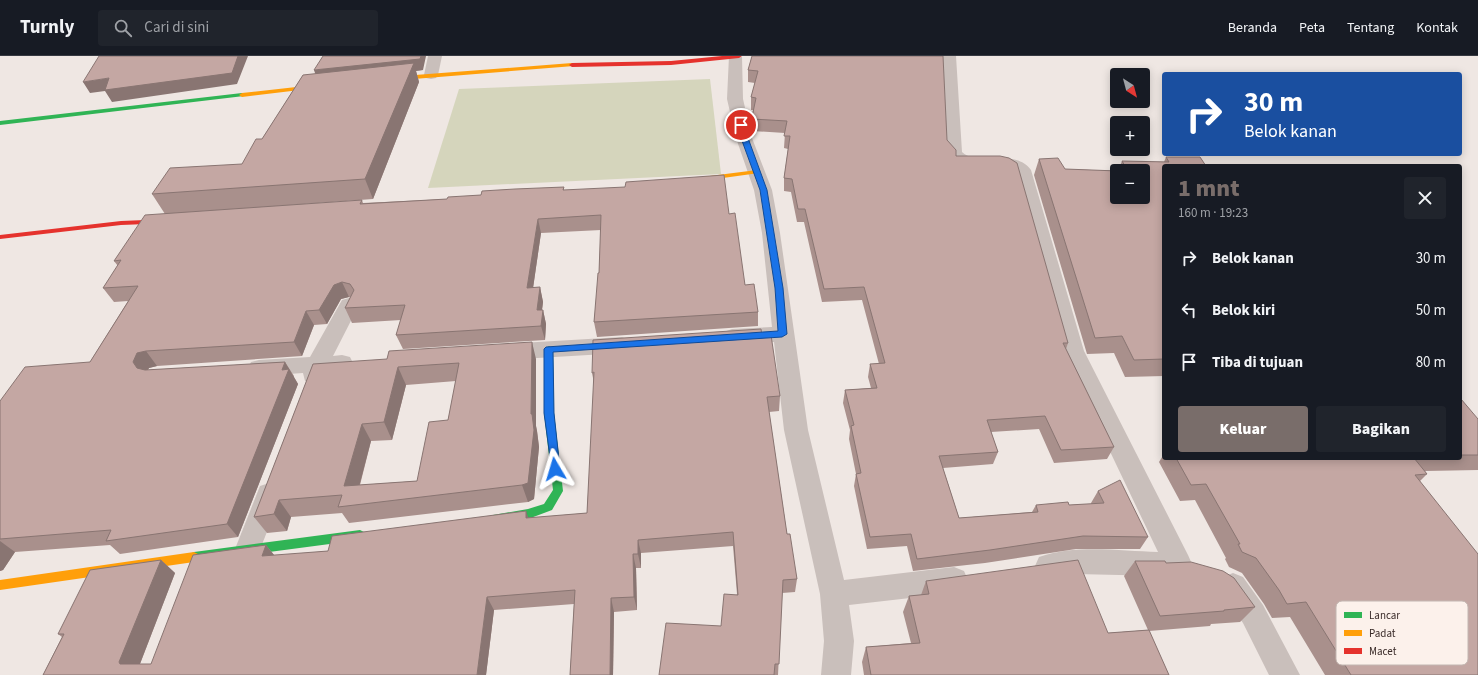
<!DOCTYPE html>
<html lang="id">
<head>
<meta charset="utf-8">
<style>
  :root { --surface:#171b24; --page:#20242c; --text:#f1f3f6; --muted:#9ea1a6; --line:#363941; --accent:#796d6a }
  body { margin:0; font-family:"Source Sans 3",sans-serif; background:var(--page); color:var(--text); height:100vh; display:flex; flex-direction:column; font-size:15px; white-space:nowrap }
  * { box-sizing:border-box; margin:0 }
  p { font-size:13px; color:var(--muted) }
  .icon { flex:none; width:22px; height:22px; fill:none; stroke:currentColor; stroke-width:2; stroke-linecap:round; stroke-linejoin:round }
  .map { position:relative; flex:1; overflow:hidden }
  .side { position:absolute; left:1162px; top:108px; width:300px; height:296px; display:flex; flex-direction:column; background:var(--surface); border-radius:4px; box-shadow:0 2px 10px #0003 }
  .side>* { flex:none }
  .hud { position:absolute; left:1162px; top:16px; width:300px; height:84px; border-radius:4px; box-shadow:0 2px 10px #0003; background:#1a4fa0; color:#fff; overflow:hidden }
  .needle { width:26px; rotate:144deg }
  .tools { position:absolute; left:1110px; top:12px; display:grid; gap:8px }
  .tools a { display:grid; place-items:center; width:40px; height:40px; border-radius:4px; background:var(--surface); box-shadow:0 2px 10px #0003; font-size:20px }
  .pin { position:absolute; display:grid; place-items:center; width:34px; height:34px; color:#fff; margin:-17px; border:2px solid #fff; border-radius:50%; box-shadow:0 1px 4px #0007 }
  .me { position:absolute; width:44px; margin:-22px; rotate:353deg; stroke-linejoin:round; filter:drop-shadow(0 0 3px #0008) }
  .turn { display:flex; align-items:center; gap:14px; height:84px; padding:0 16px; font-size:18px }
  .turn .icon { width:52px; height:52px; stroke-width:2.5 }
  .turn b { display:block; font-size:28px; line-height:34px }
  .round { display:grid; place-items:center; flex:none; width:42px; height:42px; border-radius:4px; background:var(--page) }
  .summary { display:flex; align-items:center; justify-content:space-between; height:68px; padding:0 16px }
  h1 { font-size:24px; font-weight:800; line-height:30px; color:var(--accent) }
  .cta { display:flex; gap:8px; margin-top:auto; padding:8px 16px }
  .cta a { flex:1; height:46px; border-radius:4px; background:var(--accent); color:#fff; font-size:16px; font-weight:800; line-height:46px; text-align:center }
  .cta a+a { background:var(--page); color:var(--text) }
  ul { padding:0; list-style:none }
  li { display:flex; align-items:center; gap:12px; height:52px; padding:0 16px }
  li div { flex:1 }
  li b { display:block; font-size:15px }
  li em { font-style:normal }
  header { display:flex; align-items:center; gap:24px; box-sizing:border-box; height:56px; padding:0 20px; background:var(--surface); border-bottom:1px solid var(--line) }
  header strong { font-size:19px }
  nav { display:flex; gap:22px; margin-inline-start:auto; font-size:14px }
  .search { width:280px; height:36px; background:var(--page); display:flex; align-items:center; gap:10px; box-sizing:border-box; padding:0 14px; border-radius:4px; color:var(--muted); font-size:15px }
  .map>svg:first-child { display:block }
  .green { fill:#d5d5bc }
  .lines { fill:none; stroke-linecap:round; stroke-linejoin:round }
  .street { fill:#c9bfbb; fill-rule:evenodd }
  .fast { fill:#30b455; fill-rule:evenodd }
  .slow { fill:#ff9f0a; fill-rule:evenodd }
  .jam { fill:#e5322d; fill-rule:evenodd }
  .wall { fill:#a9908c; fill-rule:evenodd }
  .shaded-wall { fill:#897572 }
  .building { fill:#c4a7a3; stroke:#897572; fill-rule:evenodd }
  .route { fill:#1a73e8; stroke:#114b97 }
  .key { fill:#fcf1eb; stroke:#c2b6b1; stroke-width:1 }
  .key-label { font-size:11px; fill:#3a2b29 }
</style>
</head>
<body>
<header>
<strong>Turnly</strong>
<div class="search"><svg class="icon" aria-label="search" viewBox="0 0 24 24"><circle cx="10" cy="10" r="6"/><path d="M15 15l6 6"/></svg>Cari di sini</div>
<nav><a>Beranda</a><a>Peta</a><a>Tentang</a><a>Kontak</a></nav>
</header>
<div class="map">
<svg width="1478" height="619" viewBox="0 0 1478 619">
  <rect width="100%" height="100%" fill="#efe7e3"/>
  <!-- green -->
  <path class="green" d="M710,23L721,118L428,132L459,33Z"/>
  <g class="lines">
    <!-- street -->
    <g class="street">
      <path d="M428,0H442L438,19L436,22L431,23L426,22L424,19Z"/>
      <path d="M729,0L742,1L743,43L752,82L772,134L780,177L808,374L844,524L954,511L964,515L968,524L964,533L954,537L849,549L854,585L851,619H821L824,585L820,538L784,374L774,286L732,289L724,286L721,281L724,276L732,273L772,271L762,177L754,134L736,82L727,43Z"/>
      <path d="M942,0H956L962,96C980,113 1015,91 1031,114L1084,295L1188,499L1192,508L1188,517L1178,520L1170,517L1162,520L1076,518L1049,522L1039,519L1035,510L1039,501C1075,488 1121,495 1158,496L1062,295L1014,117C992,103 964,124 946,97Z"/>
      <path d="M349,242L356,244L359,249L333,300L342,299L350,301L353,307L350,313L342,315L325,316L321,325L313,327L305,325L303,317L259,320L251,318L248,312L251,306L259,304L310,301L342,244Z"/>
      <path d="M622,281L630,284L633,289L630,294L622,297L504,304L496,302L493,296L496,290L504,288Z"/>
      <path d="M269,427L278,430L282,438L257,501L248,505L239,501L235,493L260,430Z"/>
      <path d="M1233,517L1243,521L1263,549L1300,619H1269L1243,567L1223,539L1219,530L1223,521Z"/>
    </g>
    <!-- fast -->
    <g class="fast">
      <path d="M242,37L245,39L244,40L0,69V65Z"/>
      <path d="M549,290L553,293L554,357L563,435L552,454L528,463L497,467L493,465L492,462L493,459L528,453L544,448L553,434L544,357L545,293Z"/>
      <path d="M360,474L364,476L365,479L364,482L360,484L194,506L190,504L189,501L190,498L194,496Z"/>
    </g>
    <!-- slow -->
    <g class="slow">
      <path d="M572,7L575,9L574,10L389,25L386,23L389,21Z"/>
      <path d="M323,28L325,29V31L242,41L239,39L242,37Z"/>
      <path d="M757,114L759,115V117L694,126L690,124L694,122Z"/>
      <path d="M194,496L198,498L199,501L198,504L194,506L0,534V524Z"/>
    </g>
    <!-- jam -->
    <g class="jam">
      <path d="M722,0H742L739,2L671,9L572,11L569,9L572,7L671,5Z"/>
      <path d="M170,163H173V167L121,169L0,183V179L121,165Z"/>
    </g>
  </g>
  <!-- wall -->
  <g class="wall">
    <path d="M752,0L947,84L1068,287L1066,293L1114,391L1107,403L1054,407L1039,373L991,376L998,396L993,408L943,412L959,462L1032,456L1036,449H1069L1091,448V447L1098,435L1148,481L1140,493H1076L985,507L913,515L907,490L867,493L854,430L856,418L849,383L850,374L843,347L845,334L871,332L868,321L870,308H879L862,244L822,246L804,166H797L791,136L784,135V122L788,93L784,92L785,77L752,75V61L753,54H751V41L755,27L748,26V14Z"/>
    <path d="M423,14L416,15L419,26L373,143L249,152L362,144L363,147L447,143L481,139L564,131V134L729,158L745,229L758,256V270L597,281L594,266L599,217L601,174L541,177L533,232L540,231L543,246L542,254H543L546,268L545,284L403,293L396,279L401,264L352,267L345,252L350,241H349L341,243L327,268L314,269L302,300L157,310L149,312L147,314L285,306L294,320V321L298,328L238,481L120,498L110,489L15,496L3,514L0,515V345L90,306L128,245L114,246L103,232L118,210L114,205L165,158L152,138L242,108L262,83L303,19Z"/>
    <path d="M1166,101H1200L1164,110V320L1125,321L1114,297L1087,298L1034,119L1039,103L1065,113L1118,115L1122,105L1164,106Z"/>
    <path d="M762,280L780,340L779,355L769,356L787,478L797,523L795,536L782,537L778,619H659L721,570L737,538L733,490L641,497V512H636L637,554L614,556L613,619H570L574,548L494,554L486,619H43L62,581L58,578L161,504L175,517L140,608H151L266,489L275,500L328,495L529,462L587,457L594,327L592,317Z"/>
    <path d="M536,303V370L537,375L539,391L534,443L528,446L349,467L342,457L291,461L287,475L267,477L254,461L313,308ZM456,325L448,364L417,425L360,429L371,385L392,384L406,329Z"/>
    <path d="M1460,343L1478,399V414L1425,415L1427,418L1420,425L1478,619H1325L1290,561L1272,562L1264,548L1242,517L1229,511L1225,503L1226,502L1195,444L1180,445L1159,406L1164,398V402H1460Z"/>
    <path d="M1135,505L1166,507L1255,551L1240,566L1211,568L1210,570L1149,575L1169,619H864L862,606L866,591L911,587L903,556L909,540L921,539L926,525L1108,577L1148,574L1124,520Z"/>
  </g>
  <!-- shaded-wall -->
  <g class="shaded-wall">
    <path d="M238,0H248L237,28L112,46L105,35L90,37L83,26L109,22Z"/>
    <path d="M421,0H426L423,14L416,15L419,26L373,143L365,123L318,26L314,14Z"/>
    <path d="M538,163L541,177L531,246L527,232Z"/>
    <path d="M342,226L349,241L341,243L327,268L319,254L334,229Z"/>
    <path d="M540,231L543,246L540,269L537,254Z"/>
    <path d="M543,254L546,268L545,284L541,270Z"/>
    <path d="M306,255L314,269L302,300L294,286Z"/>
    <path d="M532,286L536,303V370L537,375L539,391L534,443L528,446L522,429L531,358Z"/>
    <path d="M146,295L157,310L149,312L145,320L137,312L133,306L137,297Z"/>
    <path d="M285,306L298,328L238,481L227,468Z"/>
    <path d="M398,311L406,329L392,384L384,366Z"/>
    <path d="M362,368L371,385L355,446L344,430Z"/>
    <path d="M279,444L291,461L287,475L274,458Z"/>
    <path d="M526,455L531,469L526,462Z"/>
    <path d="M638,484L641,497V512L638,498Z"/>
    <path d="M0,485L15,496L3,514L0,515Z"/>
    <path d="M266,489L277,503L262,500Z"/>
    <path d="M633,498L636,512L637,554L634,541Z"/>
    <path d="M161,504L175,517L136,618L120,608L119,606Z"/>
    <path d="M487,541L494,554L486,619H477Z"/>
    <path d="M611,542L614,556L613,619H610Z"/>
  </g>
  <!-- building -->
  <g class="building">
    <path d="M99,0H238L232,17L105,34L109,22L83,26Z"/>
    <path d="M323,0H421L420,3L314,14Z"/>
    <path d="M752,0H943L947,84L956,94V100H1000L1009,102L1017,107L1068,287H1063L1114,391L1061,394L1045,360L987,364L998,396L939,400L959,462L1038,456L1036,449L1068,446L1069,449L1104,447L1098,435L1120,424L1148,481L1083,480L990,494L917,503L911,478L870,481L856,418L861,417L851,370L854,369L845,334L877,332L870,308L885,307L864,231L824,233L805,153H798L792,123L784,122L790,80H784L787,65L752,63V61L756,42L751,41L758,15L748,14Z"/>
    <path d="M414,7L365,123L152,138L170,112L242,108L256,83H262L303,19Z"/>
    <path d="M1166,101H1200L1206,110H1164V303L1134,304L1122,280L1095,282L1039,103L1058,102L1065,113L1118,115H1117V141H1143V115H1128L1122,105L1169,106Z"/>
    <path d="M724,119L729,158L735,157L745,229L754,228L758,256L594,266L598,217H599L601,159L538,163L527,232L540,231L537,254H543L541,270L396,279L405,249L345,252L354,234L350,228L342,226L334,229L319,254L306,255L294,286L146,295L137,297L133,306L137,312L145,314L285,306L282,314L289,313L227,468L106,485L111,474L0,483V345L25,311L90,306L138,230L103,232L121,204L114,205L145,159L362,144L360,148L447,143L448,141L481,139L482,135L515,133L564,131L563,134L625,131L626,126Z"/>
    <path d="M761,273L762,280L771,279L780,340L767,341L787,478H790L797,523L783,524L779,608H775L774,619H659L666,567L721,570L724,538L738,539L733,476L638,484V498H633L634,541L611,542L610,619H570L575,534L487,541L477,619H43L64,578H58L90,514L161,504L119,606L120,608H151L193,499L266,489L262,500L328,495L332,480L526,455V462L587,457L594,316L592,317L593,284Z"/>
    <path d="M532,286L531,358H532L534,374L528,427L522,429L338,451L342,439L279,444L274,458L254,461L313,308L387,303L389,295ZM459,307L448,364L429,366L417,425L344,430L362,368L384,366L398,311Z"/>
    <path d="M1460,343H1461L1478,363V399H1460Z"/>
    <path d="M1176,402H1414L1427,418L1415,419L1478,498V619H1351L1306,546L1287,548L1279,534L1256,502L1242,496L1238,488H1240L1206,428L1191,429Z"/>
    <path d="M1078,504L1108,577L1149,574L1169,619H871L866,591L920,587L909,540L929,538L926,525Z"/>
    <path d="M1135,505H1165L1166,507L1191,506L1223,515L1234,522L1255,551L1224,554V555L1160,560Z"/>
  </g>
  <!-- route -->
  <path class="route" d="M741,67L745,69L748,82L767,134L783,232L787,278L782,281L553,296L554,357L560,413L559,416L555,417L552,416L544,357V293L546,291L778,275L775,232L760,134L741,82L738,69Z"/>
  <!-- legend -->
  <rect x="1336" y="545" width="132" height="64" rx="6" class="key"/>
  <rect x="1344" y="556" width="18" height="6" fill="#30b455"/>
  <rect x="1344" y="574" width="18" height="6" fill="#ff9f0a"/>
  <rect x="1344" y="592" width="18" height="6" fill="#e5322d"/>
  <g class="key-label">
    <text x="1369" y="563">Lancar</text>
    <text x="1369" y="581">Padat</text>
    <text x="1369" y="599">Macet</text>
  </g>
</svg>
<div class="tools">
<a><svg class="needle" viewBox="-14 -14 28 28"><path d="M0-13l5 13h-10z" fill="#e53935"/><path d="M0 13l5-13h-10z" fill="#9ea1a6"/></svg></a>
<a>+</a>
<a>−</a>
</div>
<div class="pin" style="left:741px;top:69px;background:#d93025"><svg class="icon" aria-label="arrive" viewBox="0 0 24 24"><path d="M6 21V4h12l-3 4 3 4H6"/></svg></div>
<svg class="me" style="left:555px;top:413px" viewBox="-20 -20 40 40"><path d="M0-17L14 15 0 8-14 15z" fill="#1a73e8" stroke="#fff" stroke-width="4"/></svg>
<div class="hud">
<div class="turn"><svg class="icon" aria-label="right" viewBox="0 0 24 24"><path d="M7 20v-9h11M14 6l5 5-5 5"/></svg><div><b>30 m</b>Belok kanan</div></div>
</div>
<section class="side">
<div class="summary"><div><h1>1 mnt</h1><p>160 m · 19:23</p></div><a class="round"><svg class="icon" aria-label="close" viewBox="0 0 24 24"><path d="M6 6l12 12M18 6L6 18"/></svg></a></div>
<ul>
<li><svg class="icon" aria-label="right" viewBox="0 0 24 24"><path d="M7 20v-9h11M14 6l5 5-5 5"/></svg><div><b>Belok kanan</b></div><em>30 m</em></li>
<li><svg class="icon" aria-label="left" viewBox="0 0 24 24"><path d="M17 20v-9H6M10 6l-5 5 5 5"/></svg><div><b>Belok kiri</b></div><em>50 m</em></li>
<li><svg class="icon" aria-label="arrive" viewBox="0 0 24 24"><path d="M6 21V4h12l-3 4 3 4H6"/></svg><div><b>Tiba di tujuan</b></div><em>80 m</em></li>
</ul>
<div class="cta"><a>Keluar</a><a>Bagikan</a></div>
</section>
</div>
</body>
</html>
